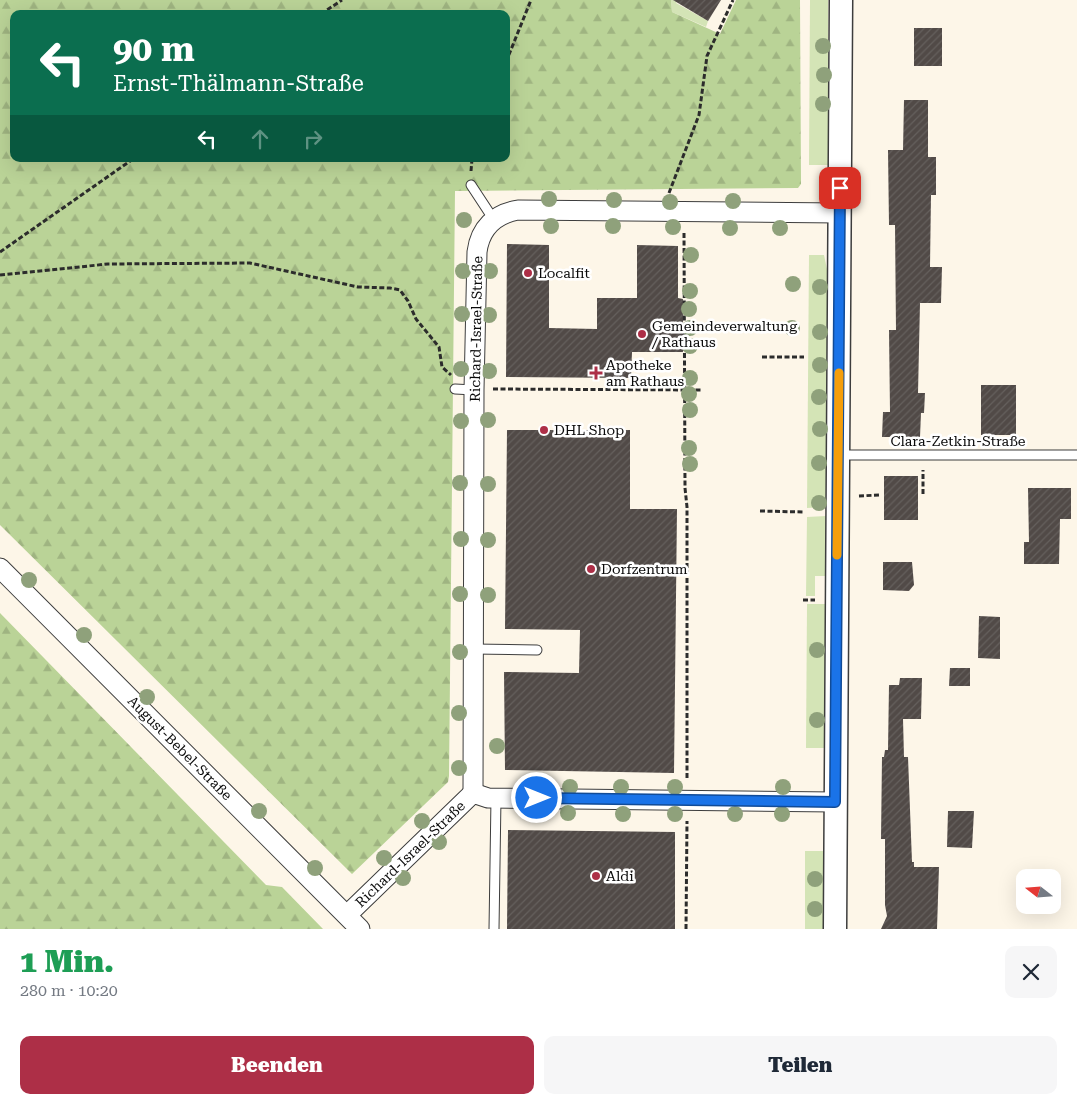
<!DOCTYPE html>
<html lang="de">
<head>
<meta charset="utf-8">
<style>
  :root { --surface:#fff; --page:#f6f6f7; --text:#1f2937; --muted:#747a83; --accent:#ad2f47 }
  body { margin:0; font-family:"Roboto Serif",serif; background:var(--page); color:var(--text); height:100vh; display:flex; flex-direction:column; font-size:19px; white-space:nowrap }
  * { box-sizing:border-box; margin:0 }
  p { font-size:16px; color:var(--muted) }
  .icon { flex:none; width:28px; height:28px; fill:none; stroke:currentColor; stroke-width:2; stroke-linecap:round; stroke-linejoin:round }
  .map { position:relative; height:929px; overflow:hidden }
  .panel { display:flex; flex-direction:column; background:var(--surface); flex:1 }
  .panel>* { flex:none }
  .guide { position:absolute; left:10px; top:10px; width:500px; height:152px; border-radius:10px; box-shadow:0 5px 20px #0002; background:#0b6e4f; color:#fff; overflow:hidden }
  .needle { width:32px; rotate:287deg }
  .buttons { position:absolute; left:1016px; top:869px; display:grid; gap:10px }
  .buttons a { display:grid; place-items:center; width:45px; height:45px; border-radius:10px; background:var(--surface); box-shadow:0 5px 20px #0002; font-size:25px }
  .pin { position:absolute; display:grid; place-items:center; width:42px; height:42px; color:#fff; margin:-21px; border-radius:10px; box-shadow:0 2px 8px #0006 }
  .me { position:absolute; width:55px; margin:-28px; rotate:90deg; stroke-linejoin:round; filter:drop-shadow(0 0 4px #0008) }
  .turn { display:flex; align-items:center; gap:18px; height:105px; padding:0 20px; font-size:22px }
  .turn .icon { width:65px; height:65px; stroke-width:2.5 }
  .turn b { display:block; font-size:35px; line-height:42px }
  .lanes { display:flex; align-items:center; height:48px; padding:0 20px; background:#0003; justify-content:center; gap:25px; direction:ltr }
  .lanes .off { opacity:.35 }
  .round { display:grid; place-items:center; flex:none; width:52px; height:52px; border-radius:10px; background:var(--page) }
  .overview { display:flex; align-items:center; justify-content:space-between; height:85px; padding:0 20px }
  h1 { font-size:30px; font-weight:800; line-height:38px; color:#1e9e55 }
  .action { display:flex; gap:10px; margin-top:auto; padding:10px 20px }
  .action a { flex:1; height:58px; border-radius:10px; background:var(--accent); color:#fff; font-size:20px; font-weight:800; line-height:58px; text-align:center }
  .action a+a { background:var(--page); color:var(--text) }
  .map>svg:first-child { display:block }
  .grass { fill:#d4e4b6 }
  .forest { fill:url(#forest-firs); fill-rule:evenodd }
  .building { fill:url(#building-hatch) }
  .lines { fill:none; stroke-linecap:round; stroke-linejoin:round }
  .service-casing { stroke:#3d3d3d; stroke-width:11 }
  .minor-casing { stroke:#3d3d3d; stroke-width:21 }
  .tertiary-casing { stroke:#3d3d3d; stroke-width:25 }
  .path { stroke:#2c2c2c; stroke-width:3; stroke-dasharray:5 2.5; stroke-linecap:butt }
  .service { stroke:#fff; stroke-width:9 }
  .minor { stroke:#fff; stroke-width:19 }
  .tertiary { stroke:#fff; stroke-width:22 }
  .tree { fill:#8fa17b }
  .route-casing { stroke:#114b97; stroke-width:12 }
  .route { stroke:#1a73e8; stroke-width:9 }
  .slow { stroke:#f59e0b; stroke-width:9 }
  .poi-dot { fill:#ad2f47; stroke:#fff; stroke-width:2 }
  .labels { text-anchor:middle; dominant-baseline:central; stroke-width:5; stroke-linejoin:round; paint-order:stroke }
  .poi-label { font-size:14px; fill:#0a0a0a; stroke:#fff; text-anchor:start }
  .street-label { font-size:14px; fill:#0a0a0a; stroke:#fff }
</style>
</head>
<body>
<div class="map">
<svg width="1077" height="929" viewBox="0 0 1077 929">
  <defs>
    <pattern id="forest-firs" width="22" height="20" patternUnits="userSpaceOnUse" patternTransform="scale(1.25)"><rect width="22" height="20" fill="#bad397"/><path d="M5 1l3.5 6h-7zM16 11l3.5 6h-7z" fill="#9fb481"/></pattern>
    <pattern id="building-hatch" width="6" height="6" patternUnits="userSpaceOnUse" patternTransform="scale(1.25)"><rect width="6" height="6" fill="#514a47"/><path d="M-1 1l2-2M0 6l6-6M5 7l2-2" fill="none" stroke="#65605d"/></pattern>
  </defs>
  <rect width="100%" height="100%" fill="#fdf6e8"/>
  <!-- grass -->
  <g class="grass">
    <path d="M671,0H678L676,3L708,21L706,27L672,12Z"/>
    <path d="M810,0H828V165H809Z"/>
    <path d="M809,255H824L828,274L826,507L807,508Z"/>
    <path d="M826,516L827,576H815V596H806L807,517Z"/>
    <path d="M807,604H825V748H806Z"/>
    <path d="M805,851H823L825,854L824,929H805Z"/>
  </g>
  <!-- forest -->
  <g class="forest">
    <path d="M0,0H671L672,12L720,34L736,0H800L801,184L798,188L455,191L449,776L448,782L352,874L0,525ZM14,14H506V159H14Z"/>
    <path d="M0,613L266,885L282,887L323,929H0Z"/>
  </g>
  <!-- building -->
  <g class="building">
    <path d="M673,0H721L708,21Z"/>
    <rect x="914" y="28" width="28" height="38"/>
    <path d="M904,100H928V157H936V195H931L930,267H942L941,303H920L918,393H925L924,413H921L920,437H882L883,412H890L889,330H896L895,225H889L888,150H903Z"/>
    <path d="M507,244L549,245V328L597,329V298H637V245L678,246V298L683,299V352H632L631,378L506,377Z"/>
    <rect x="981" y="385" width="35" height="50"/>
    <path d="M507,430H630V509H677L674,773L505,770L504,672L579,673L580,630L505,629Z"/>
    <rect x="884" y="476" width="34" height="44"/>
    <path d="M1028,488H1071V519H1060L1059,564H1024V542H1029Z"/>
    <path d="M883,562H912L914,585L909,591L883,590Z"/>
    <path d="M979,616L1000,617V659L978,658Z"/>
    <path d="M950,668H970V686H949Z"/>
    <path d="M900,678H922L921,719H903L904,757H908L912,862H914V867H939L937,929H881L887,916L885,905V839H881L882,757H884L885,750H888L889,685H899Z"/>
    <path d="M948,811H974L972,848L947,847Z"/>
    <path d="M508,830L675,832V929H507Z"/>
  </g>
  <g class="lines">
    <!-- service casing -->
    <g class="service-casing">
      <g id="service">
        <path d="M471,185L494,220"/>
        <path d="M455,389L474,390"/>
        <path d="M838,455H1077"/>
        <path d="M473,649L537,650"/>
        <path d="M494,929L496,798"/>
      </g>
    </g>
    <!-- minor casing -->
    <g class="minor-casing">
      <g id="minor">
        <path d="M0,568L360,929"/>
        <path d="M473,793L474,390L477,252C480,228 495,214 518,210L840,213"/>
        <path d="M347,915L473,793L488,798L835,802"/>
      </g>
    </g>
    <!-- tertiary casing -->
    <g class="tertiary-casing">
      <path id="tertiary" d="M835,929L841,0"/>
    </g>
    <!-- path -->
    <g class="path">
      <path d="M321,14L342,0"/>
      <path d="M506,62L531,0"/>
      <path d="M471,171L472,159"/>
      <path d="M669,193L699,115L707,56L733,0"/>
      <path d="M684,233L685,488L687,507V780"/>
      <path d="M0,252L133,159"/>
      <path d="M0,275L108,264L250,263L358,287L390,288L400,290L408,301L416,319L439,347L442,367L451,375"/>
      <path d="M762,357H804"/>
      <path d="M493,389L703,390"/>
      <path d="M923,494V470"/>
      <path d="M859,496L879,495"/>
      <path d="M760,511L803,512"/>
      <path d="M803,600H815"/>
      <path d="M686,929L687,821"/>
    </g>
    <!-- service -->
    <use href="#service" class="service"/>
    <!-- minor -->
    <use href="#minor" class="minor"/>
    <!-- tertiary -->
    <use href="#tertiary" class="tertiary"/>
  </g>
  <!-- trees -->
  <g class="tree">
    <circle cx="823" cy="46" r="8"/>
    <circle cx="824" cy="75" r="8"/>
    <circle cx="823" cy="104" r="8"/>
    <circle cx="549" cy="199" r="8"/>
    <circle cx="614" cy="200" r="8"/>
    <circle cx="733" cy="201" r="8"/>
    <circle cx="670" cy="202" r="8"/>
    <circle cx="464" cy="220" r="8"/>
    <circle cx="551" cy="226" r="8"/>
    <circle cx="613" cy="226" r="8"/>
    <circle cx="673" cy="227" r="8"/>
    <circle cx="730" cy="228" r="8"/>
    <circle cx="780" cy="228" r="8"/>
    <circle cx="691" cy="255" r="8"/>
    <circle cx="463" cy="271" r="8"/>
    <circle cx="490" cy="271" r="8"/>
    <circle cx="793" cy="284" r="8"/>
    <circle cx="820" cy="287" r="8"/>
    <circle cx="690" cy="291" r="8"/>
    <circle cx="689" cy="309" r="8"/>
    <circle cx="462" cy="314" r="8"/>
    <circle cx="489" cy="315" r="8"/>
    <circle cx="690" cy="328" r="8"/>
    <circle cx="792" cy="328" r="8"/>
    <circle cx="820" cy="332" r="8"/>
    <circle cx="690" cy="346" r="8"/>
    <circle cx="820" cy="365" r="8"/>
    <circle cx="461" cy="369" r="8"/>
    <circle cx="489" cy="371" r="8"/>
    <circle cx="690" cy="378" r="8"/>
    <circle cx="689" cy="394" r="8"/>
    <circle cx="819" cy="397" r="8"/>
    <circle cx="690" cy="410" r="8"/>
    <circle cx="488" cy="420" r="8"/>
    <circle cx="461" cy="421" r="8"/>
    <circle cx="820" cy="429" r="8"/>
    <circle cx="689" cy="448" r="8"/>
    <circle cx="819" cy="463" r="8"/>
    <circle cx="690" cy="464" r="8"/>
    <circle cx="460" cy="483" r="8"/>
    <circle cx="488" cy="484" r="8"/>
    <circle cx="819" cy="503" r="8"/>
    <circle cx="461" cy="539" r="8"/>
    <circle cx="488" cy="540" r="8"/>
    <circle cx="29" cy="580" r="8"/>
    <circle cx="460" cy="594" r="8"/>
    <circle cx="488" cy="595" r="8"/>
    <circle cx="84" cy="635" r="8"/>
    <circle cx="817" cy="650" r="8"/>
    <circle cx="460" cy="652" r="8"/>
    <circle cx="147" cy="697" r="8"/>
    <circle cx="459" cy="713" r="8"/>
    <circle cx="817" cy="720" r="8"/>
    <circle cx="497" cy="746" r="8"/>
    <circle cx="459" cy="768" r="8"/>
    <circle cx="570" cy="787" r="8"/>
    <circle cx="621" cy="787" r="8"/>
    <circle cx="675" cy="787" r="8"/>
    <circle cx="783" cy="787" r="8"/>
    <circle cx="259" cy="811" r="8"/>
    <circle cx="531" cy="813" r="8"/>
    <circle cx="568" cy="813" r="8"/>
    <circle cx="623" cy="814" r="8"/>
    <circle cx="675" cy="814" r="8"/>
    <circle cx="735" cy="814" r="8"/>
    <circle cx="782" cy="814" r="8"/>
    <circle cx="422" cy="821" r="8"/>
    <circle cx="439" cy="842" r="8"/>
    <circle cx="384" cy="858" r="8"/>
    <circle cx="315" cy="868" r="8"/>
    <circle cx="403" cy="878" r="8"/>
    <circle cx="815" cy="879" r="8"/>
    <circle cx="815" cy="909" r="8"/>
  </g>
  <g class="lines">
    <!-- route casing -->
    <g class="route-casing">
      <path id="route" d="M537,798L835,802L840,188"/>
    </g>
    <!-- route -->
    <use href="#route" class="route"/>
    <!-- slow -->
    <path class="slow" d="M837,555L839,373"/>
  </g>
  <!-- markers -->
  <g class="poi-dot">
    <circle cx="528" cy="273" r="5"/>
    <circle cx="642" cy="334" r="5"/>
    <path d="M593.5 365.5h5v5h5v5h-5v5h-5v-5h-5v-5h5z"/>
    <circle cx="544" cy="430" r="5"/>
    <circle cx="591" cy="569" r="5"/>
    <circle cx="596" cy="876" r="5"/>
  </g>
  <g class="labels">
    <!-- poi labels -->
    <g class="poi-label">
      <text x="538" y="273">Localfit</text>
      <text x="652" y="326">Gemeindeverwaltung<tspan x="652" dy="16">/ Rathaus</tspan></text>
      <text x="606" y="365">Apotheke<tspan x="606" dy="16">am Rathaus</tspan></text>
      <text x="554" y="430">DHL Shop</text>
      <text x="601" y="569">Dorfzentrum</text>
      <text x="606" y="876">Aldi</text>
    </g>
    <!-- street labels -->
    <g class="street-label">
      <text transform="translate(476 329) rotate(-89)">Richard-Israel-Straße</text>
      <text x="958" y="441">Clara-Zetkin-Straße</text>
      <text transform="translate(180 748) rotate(45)">August-Bebel-Straße</text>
      <text transform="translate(410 854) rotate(-44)">Richard-Israel-Straße</text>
    </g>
  </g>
</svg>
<div class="buttons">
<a><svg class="needle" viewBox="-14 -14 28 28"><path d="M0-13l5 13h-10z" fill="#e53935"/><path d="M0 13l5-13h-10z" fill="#747a83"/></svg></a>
</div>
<div class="pin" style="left:840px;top:188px;background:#d93025"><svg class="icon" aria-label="arrive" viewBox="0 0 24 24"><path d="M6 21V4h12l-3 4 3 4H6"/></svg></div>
<svg class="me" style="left:537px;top:798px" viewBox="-20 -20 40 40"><circle r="17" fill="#1a73e8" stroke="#fff" stroke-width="3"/><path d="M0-11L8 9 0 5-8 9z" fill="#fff"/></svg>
<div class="guide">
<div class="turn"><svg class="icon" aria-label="left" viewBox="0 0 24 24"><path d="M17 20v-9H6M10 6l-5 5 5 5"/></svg><div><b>90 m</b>Ernst-Thälmann-Straße</div></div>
<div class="lanes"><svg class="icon" aria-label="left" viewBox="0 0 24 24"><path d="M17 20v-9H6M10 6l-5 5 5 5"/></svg><svg class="icon off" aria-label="ahead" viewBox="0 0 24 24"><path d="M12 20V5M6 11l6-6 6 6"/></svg><svg class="icon off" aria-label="right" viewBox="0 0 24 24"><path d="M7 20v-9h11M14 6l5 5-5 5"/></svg></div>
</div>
</div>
<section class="panel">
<div class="overview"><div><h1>1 Min.</h1><p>280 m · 10:20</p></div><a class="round"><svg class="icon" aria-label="close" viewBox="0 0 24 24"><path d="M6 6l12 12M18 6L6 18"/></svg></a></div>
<div class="action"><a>Beenden</a><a>Teilen</a></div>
</section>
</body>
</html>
